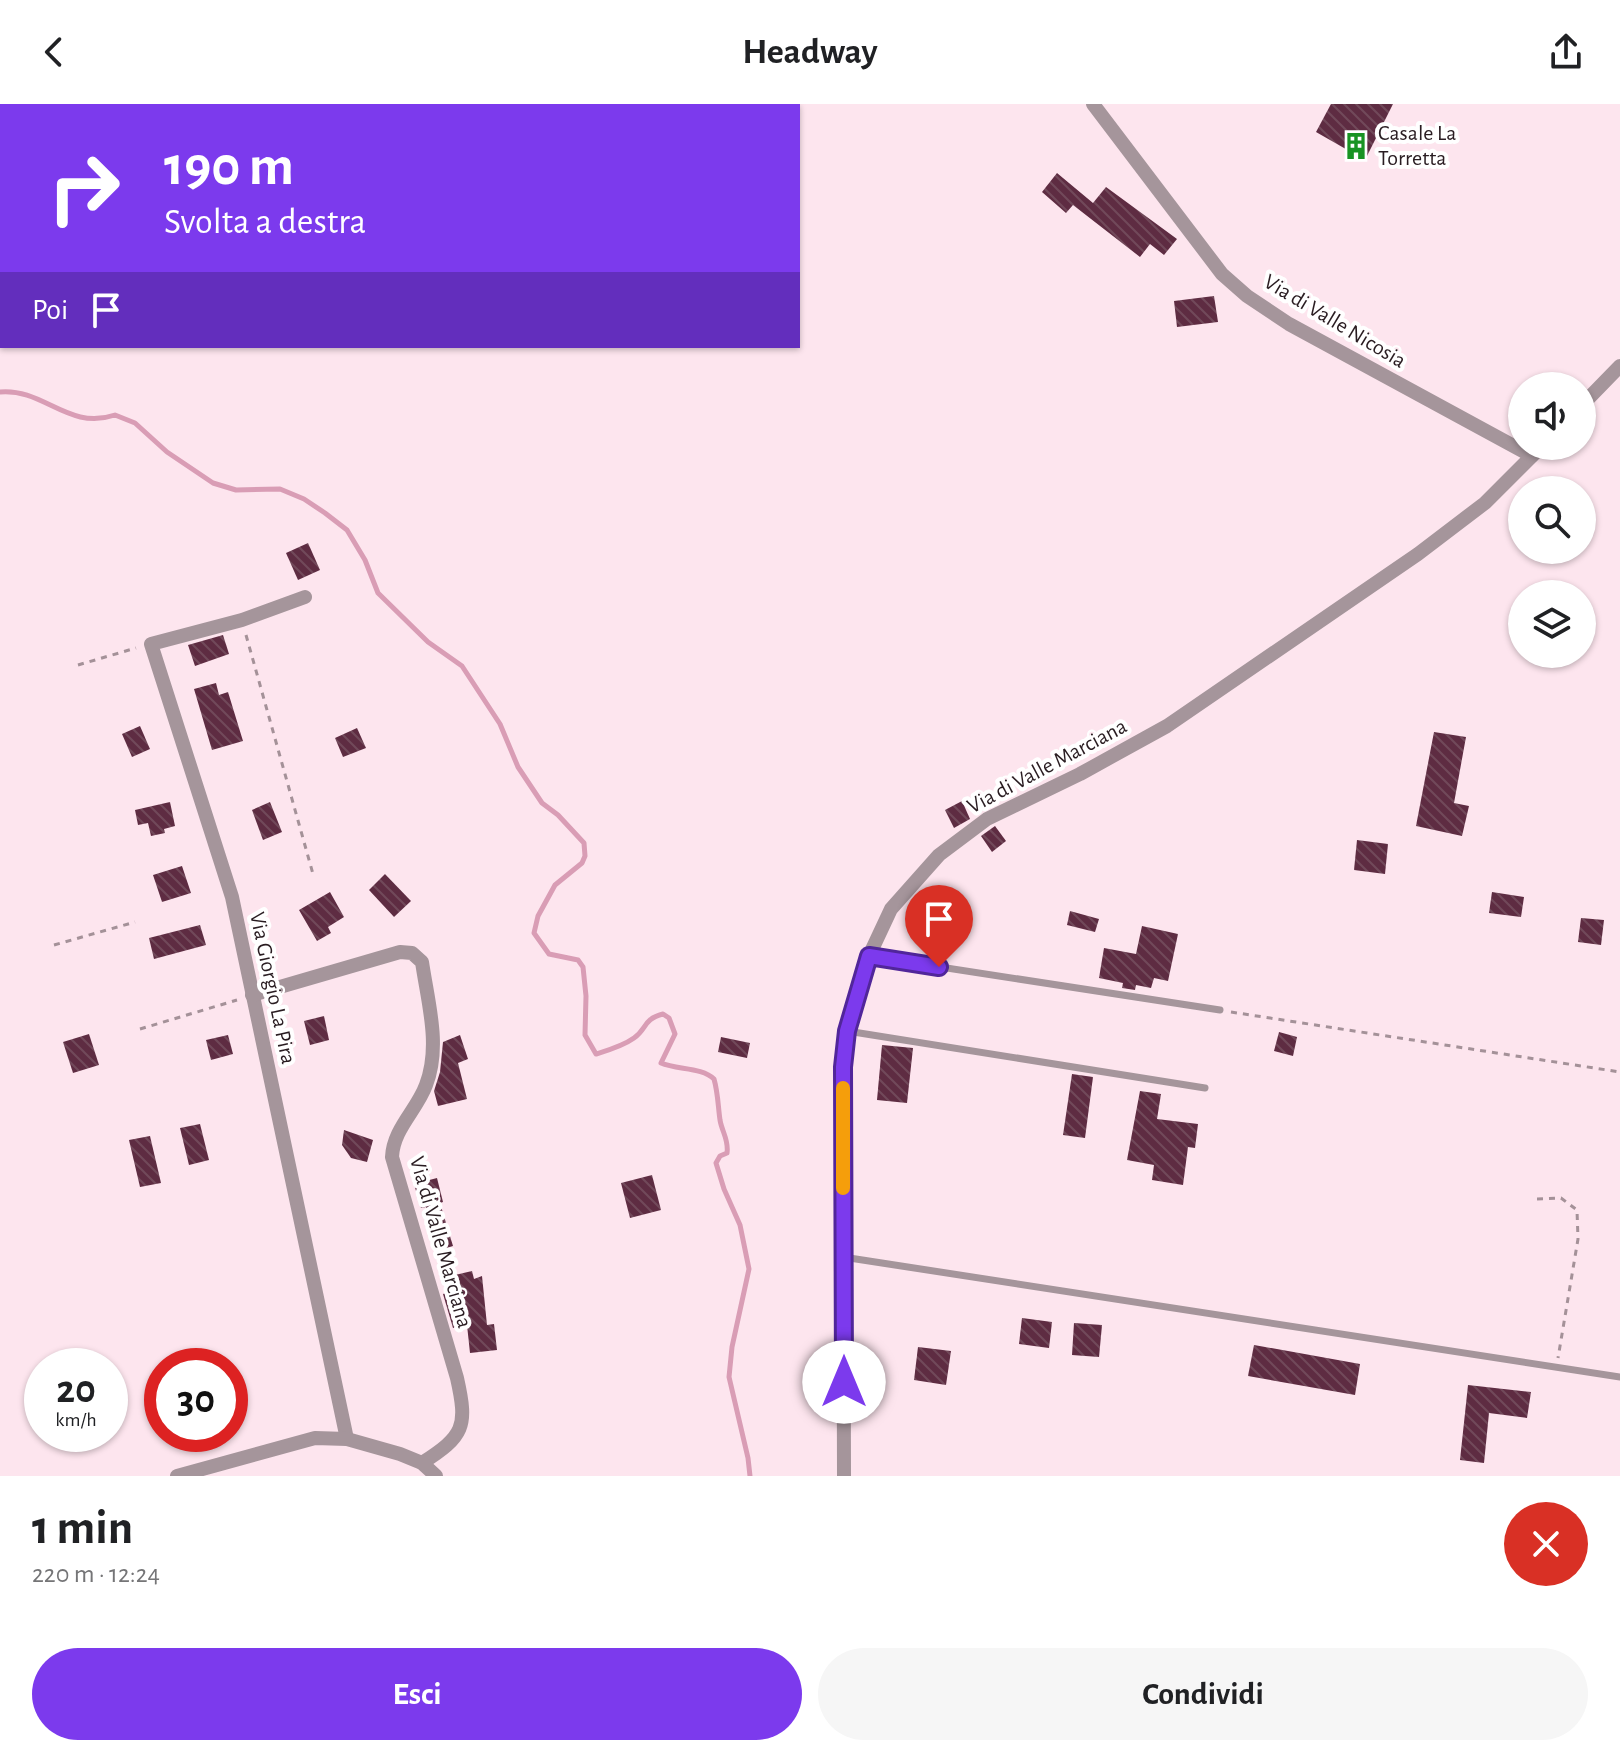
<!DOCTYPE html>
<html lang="it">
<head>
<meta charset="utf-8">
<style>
  :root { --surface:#fff; --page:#f6f6f6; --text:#202124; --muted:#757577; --accent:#7c3aed }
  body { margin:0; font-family:"Alegreya Sans",sans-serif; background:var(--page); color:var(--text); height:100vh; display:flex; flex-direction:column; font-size:30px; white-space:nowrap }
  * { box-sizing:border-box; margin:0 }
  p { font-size:26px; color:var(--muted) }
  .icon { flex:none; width:44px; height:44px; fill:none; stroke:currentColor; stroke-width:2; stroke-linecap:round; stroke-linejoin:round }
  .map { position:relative; height:1372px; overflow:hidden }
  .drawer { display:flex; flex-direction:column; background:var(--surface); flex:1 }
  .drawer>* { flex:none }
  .hud { position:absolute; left:0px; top:0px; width:800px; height:244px; box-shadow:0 2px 6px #0004; background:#7c3aed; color:#fff; overflow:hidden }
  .fabs { position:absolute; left:1508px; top:268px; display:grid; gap:16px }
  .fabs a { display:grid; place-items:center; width:88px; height:88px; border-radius:50%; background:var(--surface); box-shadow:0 2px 6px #0004; font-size:40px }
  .speed { position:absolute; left:24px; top:1244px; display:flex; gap:16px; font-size:40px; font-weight:700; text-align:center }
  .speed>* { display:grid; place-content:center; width:104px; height:104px; border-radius:50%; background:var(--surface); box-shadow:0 2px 6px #0004; line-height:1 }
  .speed small { font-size:20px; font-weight:400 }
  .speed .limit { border:12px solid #d22; background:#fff; color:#111 }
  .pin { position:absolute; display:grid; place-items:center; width:68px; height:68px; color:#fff; margin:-82px -34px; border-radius:50% 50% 50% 0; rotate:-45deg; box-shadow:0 0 8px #0007 }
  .pin .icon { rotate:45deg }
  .me { position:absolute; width:88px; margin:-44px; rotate:0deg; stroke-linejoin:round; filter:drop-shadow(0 0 6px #0008) }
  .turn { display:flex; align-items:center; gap:28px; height:168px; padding:0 32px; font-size:36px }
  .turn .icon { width:104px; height:104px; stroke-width:2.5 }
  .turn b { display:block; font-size:56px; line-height:68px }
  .then { display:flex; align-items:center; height:76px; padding:0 32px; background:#0003; gap:16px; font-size:30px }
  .round { display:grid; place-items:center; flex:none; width:84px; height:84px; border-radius:42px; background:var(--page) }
  .headline { display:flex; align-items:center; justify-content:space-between; height:136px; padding:0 32px }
  h1 { font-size:48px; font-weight:700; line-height:60px }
  .action { display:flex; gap:16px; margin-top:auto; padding:16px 32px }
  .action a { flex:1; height:92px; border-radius:48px; background:var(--accent); color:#fff; font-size:32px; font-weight:700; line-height:92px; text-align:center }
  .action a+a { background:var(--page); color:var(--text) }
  header { display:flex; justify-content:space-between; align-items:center; height:104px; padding:0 32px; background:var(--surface); font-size:36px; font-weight:700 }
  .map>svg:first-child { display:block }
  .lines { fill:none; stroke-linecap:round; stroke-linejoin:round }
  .stream { stroke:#d99db5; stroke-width:5 }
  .building { fill:url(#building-back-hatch) }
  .path { stroke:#a49198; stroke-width:3; stroke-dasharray:6 6; stroke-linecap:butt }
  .lane { stroke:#a5959b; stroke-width:7 }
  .street { stroke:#a5959b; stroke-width:14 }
  .route-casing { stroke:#51269a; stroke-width:20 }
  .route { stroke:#7c3aed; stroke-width:14 }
  .slow { stroke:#f59e0b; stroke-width:14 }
  .labels { text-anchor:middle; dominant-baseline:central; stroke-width:8; stroke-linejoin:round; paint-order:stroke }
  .poi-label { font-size:22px; fill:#291c21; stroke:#fff; text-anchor:start }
  .street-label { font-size:22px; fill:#291c21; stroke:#fff }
</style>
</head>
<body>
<header><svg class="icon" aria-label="back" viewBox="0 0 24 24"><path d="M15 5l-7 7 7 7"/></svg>Headway<svg class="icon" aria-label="share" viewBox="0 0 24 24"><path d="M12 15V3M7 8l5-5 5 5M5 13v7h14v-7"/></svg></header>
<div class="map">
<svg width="1620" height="1372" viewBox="0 0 1620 1372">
  <defs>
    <pattern id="building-back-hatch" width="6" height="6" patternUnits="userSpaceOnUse" patternTransform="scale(2)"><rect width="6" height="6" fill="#5e2c42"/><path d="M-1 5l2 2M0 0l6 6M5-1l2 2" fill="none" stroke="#71495a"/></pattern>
  </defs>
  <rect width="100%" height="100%" fill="#fde5ee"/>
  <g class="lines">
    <!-- stream -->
    <path class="stream" d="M0,288C44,284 68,327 115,311L135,319L167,348L213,379L236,386L280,385L304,395L325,409L347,426L365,456L378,489L428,538L462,562L500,620L518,663L542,699L558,711L584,739L585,752L582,759L555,781L538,812L534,829L549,850L578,856L583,863L586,892L585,931L596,950C609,946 623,942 634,934C647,925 643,915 663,910L669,914L675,930L661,959C677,966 702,963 714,975C718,989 718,1002 720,1016C722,1028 729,1036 727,1049L720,1052L716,1059L724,1085L740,1121L749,1165L732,1243L729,1273L748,1354L750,1372"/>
  </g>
  <!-- building -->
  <g class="building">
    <path d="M1331,0H1393L1365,56L1316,28Z"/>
    <path d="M1057,69L1093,99L1106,83L1177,135L1164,151L1150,140L1140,153L1073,101L1066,109L1042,88Z"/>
    <path d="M1214,192L1218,218L1177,223L1174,197Z"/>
    <path d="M308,439L320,466L298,476L286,449Z"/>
    <path d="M223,531L229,550L195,562L188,541Z"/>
    <path d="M216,579L219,591L228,588L243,637L212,646L194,585Z"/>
    <path d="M140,622L150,645L132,653L122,630Z"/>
    <path d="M357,624L366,644L343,653L335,634Z"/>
    <path d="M1434,628L1466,633L1454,699L1469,702L1462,732L1416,722Z"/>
    <path d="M962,697L970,715L954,724L945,706Z"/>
    <path d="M170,698L175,722L164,725L165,729L151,732L148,719L138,721L135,706Z"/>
    <path d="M270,698L282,728L263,736L252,706Z"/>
    <path d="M995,722L1006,737L992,748L981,732Z"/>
    <path d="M1357,736L1388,740L1385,770L1354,766Z"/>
    <path d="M182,762L191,789L162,798L153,771Z"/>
    <path d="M385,770L411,797L394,813L369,786Z"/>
    <path d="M330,788L344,813L328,823L331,829L317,837L299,806Z"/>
    <path d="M1492,788L1524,793L1521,813L1489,809Z"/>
    <path d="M1070,807L1099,815L1095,828L1067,821Z"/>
    <path d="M1581,814L1604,816L1601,841L1578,838Z"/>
    <path d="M200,821L206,841L154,855L149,834Z"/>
    <path d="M1142,822L1178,830L1168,877L1154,874L1151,884L1136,881L1135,886L1122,884L1123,879L1099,874L1104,844L1136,850Z"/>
    <path d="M324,912L329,936L310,941L304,917Z"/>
    <path d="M1279,928L1297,933L1293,952L1274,947Z"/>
    <path d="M89,930L99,961L73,969L63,938Z"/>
    <path d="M228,931L233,950L211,956L206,936Z"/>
    <path d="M460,931L468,955L458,959L467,995L438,1002L434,987L440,968L443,938Z"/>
    <path d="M721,933L750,939L747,954L718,948Z"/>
    <path d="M882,941L913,944L907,999L877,996Z"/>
    <path d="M1072,970L1093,973L1085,1034L1063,1031Z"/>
    <path d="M1140,987L1161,990L1157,1015L1198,1020L1195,1044L1188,1043L1183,1081L1152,1076L1154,1061L1127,1056Z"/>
    <path d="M200,1020L209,1056L189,1061L180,1024Z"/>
    <path d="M344,1026L373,1036L367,1058L351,1054L342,1041Z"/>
    <path d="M150,1032L161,1079L140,1083L129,1036Z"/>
    <path d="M652,1071L661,1106L630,1114L621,1079Z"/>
    <path d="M437,1074L443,1098L440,1099L453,1142L440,1146L426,1103L421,1104L414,1080Z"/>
    <path d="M472,1167L474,1175L482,1172L487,1221L494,1220L497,1246L470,1249L467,1221L453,1224L443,1190L457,1185L455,1171Z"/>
    <path d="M1022,1214L1052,1218L1049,1244L1019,1240Z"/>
    <path d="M1074,1219L1102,1221L1099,1253L1072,1251Z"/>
    <path d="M1254,1241L1360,1260L1355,1291L1248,1272Z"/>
    <path d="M918,1243L951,1247L946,1281L914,1276Z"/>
    <path d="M1468,1281L1531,1288L1527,1314L1489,1309L1484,1359L1460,1356Z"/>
  </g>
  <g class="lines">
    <!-- path -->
    <g class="path">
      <path d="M246,531L313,770"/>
      <path d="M78,561L136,544"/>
      <path d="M54,841L135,818"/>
      <path d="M1231,908L1620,968"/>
      <path d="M140,925L237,896"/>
      <path d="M1537,1095L1561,1094L1577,1106L1578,1135L1558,1254"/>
    </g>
    <!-- lane -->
    <g class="lane">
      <path d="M869,852L1220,906"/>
      <path d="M847,927L1205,984"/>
      <path d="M843,1153L1620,1273"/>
    </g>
    <!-- street -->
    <g class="street">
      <path d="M1093,0L1222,170L1247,192L1289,220L1532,352"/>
      <path d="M1582,301L1620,262"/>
      <path d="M305,493L242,516L151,540L232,793L347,1335"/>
      <path d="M252,891L400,848L412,849L422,858C428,899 441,942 426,981C417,1006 393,1025 392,1053L457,1274C468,1323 464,1332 422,1359"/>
      <path d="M177,1372L315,1334L347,1335L400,1350L422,1359L436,1372"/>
      <path d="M844,1372L843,963L847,927L869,852L891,805L939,751L987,715L1080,670L1167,622L1418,450L1485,399L1542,342"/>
    </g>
  </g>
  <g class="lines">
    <!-- route casing -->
    <g class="route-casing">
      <path id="route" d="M844,1278L843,963L847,927L869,852L939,863"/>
    </g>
    <!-- route -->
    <use href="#route" class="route"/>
    <!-- slow -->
    <path class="slow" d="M843,984V1084"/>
  </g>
  <!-- icons -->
  <defs>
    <g id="building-bare" transform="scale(2.16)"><path d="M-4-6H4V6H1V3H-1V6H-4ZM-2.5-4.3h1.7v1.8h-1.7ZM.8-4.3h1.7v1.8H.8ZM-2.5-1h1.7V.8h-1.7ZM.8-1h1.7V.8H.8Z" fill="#199323" stroke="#fff" stroke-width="2.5" paint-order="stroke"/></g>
  </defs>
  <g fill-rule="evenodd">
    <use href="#building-bare" x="1356" y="42"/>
  </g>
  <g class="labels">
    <!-- poi labels -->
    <g class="poi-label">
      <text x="1378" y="29">Casale La<tspan x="1378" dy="25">Torretta</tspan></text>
    </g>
    <!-- street labels -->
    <g class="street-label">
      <text transform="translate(1335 217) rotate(31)">Via di Valle Nicosia</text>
      <text transform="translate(1047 662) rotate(-28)">Via di Valle Marciana</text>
      <text transform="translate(273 884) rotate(78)">Via Giorgio La Pira</text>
      <text transform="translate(441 1138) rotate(74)">Via di Valle Marciana</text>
    </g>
  </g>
</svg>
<div class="fabs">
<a><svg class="icon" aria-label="sound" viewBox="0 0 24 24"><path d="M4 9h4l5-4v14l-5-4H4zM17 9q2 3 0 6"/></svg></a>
<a><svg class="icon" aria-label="search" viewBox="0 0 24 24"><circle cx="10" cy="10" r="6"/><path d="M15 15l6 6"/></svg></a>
<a><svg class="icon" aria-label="layers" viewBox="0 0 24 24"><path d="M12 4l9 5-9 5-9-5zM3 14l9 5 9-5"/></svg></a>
</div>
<div class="speed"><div>20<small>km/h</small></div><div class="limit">30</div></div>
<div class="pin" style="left:939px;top:863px;background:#d93025"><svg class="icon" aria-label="arrive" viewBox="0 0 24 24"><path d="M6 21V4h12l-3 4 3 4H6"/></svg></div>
<svg class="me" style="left:844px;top:1278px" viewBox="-20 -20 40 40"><circle r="19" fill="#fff"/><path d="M0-13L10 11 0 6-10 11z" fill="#7c3aed"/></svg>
<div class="hud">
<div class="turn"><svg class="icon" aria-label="right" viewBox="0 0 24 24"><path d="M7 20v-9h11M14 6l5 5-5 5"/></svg><div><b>190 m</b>Svolta a destra</div></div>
<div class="then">Poi<svg class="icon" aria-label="arrive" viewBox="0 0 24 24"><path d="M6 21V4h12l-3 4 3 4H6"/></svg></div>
</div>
</div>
<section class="drawer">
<div class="headline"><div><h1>1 min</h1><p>220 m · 12:24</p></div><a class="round" style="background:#d93025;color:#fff"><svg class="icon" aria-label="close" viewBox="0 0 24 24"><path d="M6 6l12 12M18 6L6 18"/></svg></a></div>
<div class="action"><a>Esci</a><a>Condividi</a></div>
</section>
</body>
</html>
